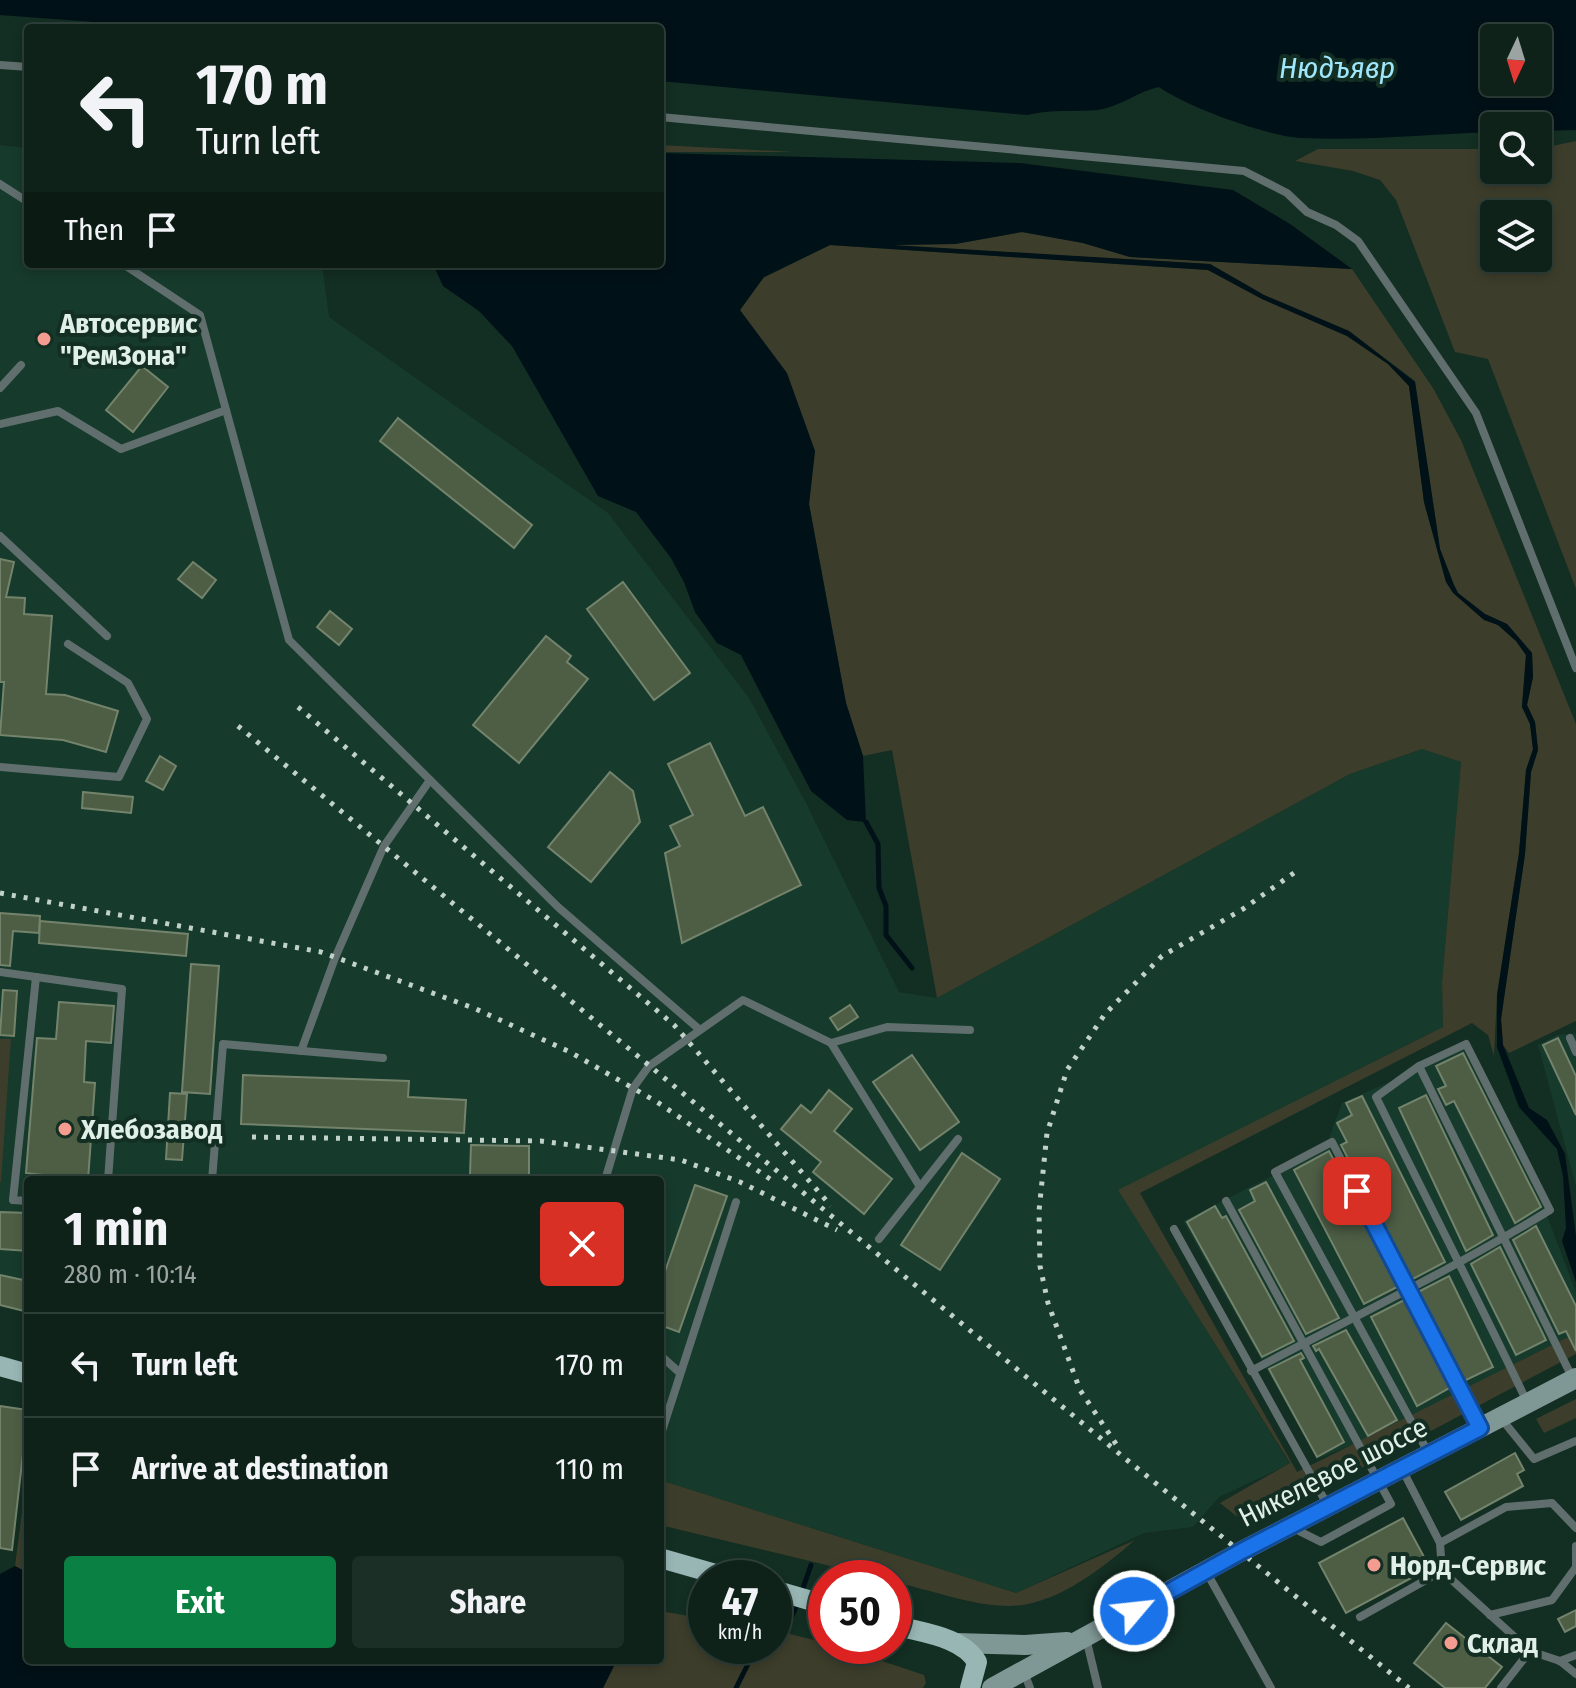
<!DOCTYPE html>
<html lang="en">
<head>
<meta charset="utf-8">
<style>
  :root { --surface:#0e221a; --page:#1c2f27; --text:#f1f3f6; --muted:#9ba4a2; --line:#2e3f39; --accent:#0b8043 }
  body { margin:0; font-family:"Fira Sans Condensed",sans-serif; background:var(--page); color:var(--text); height:100vh; display:flex; flex-direction:column; font-size:30px; white-space:nowrap }
  * { box-sizing:border-box; margin:0 }
  p { font-size:26px; color:var(--muted) }
  .icon { flex:none; width:44px; height:44px; fill:none; stroke:currentColor; stroke-width:2; stroke-linecap:round; stroke-linejoin:round }
  .map { position:relative; flex:1; overflow:hidden }
  .sheet { position:absolute; left:24px; top:1176px; width:640px; height:488px; display:flex; flex-direction:column; background:var(--surface); border-radius:8px; box-shadow:0 4px 12px #0003,0 0 0 2px var(--line) }
  .sheet>* { flex:none }
  .top-card { position:absolute; left:24px; top:24px; width:640px; height:244px; border-radius:8px; box-shadow:0 4px 12px #0003,0 0 0 2px var(--line); background:#0e221a; color:var(--text); overflow:hidden }
  .needle { width:52px; rotate:184deg }
  .controls { position:absolute; left:1480px; top:24px; display:grid; gap:16px }
  .controls a { display:grid; place-items:center; width:72px; height:72px; border-radius:8px; background:var(--surface); box-shadow:0 4px 12px #0003,0 0 0 2px var(--line); font-size:40px }
  .speed { position:absolute; left:688px; top:1560px; display:flex; gap:16px; font-size:40px; font-weight:700; text-align:center }
  .speed>* { display:grid; place-content:center; width:104px; height:104px; border-radius:50%; background:var(--surface); box-shadow:0 4px 12px #0003,0 0 0 2px var(--line); line-height:1 }
  .speed small { font-size:20px; font-weight:400 }
  .speed .limit { border:12px solid #d22; background:#fff; color:#111 }
  .pin { position:absolute; display:grid; place-items:center; width:68px; height:68px; color:#fff; margin:-34px; border-radius:16px; box-shadow:0 4px 12px #0006 }
  .me { position:absolute; width:88px; margin:-44px; rotate:62deg; stroke-linejoin:round; filter:drop-shadow(0 0 6px #0008) }
  .turn { display:flex; align-items:center; gap:28px; height:168px; padding:0 40px; font-size:36px }
  .turn .icon { width:104px; height:104px; stroke-width:2.5 }
  .turn b { display:block; font-size:56px; line-height:68px }
  .then { display:flex; align-items:center; height:76px; padding:0 40px; background:#0003; gap:16px; font-size:30px }
  .round { display:grid; place-items:center; flex:none; width:84px; height:84px; border-radius:8px; background:var(--page) }
  .summary { display:flex; align-items:center; justify-content:space-between; height:136px; padding:0 40px }
  h1 { font-size:48px; font-weight:700; line-height:60px }
  .cta { display:flex; gap:16px; margin-top:auto; padding:16px 40px }
  .cta a { flex:1; height:92px; border-radius:8px; background:var(--accent); color:#fff; font-size:32px; font-weight:700; line-height:92px; text-align:center }
  .cta a+a { background:var(--page); color:var(--text) }
  ul { padding:0; list-style:none }
  li { display:flex; align-items:center; gap:24px; height:104px; padding:0 40px; border-top:2px solid var(--line) }
  li div { flex:1 }
  li b { display:block; font-size:30px }
  li em { font-style:normal }
  .map>svg:first-child { display:block }
  .built { fill:#163a2b }
  .green { fill:#3d3d2b; fill-rule:evenodd }
  .water { fill:#001117; fill-rule:evenodd }
  .lines { fill:none; stroke-linecap:round; stroke-linejoin:round }
  .stream { stroke:#001117; stroke-width:5 }
  .building { fill:#4d5e45; stroke:#73836c; stroke-width:2 }
  .service { stroke:#606f6e; stroke-width:8 }
  .secondary { stroke:#7f9795; stroke-width:20 }
  .primary { stroke:#98b6b4; stroke-width:20 }
  .rail { stroke:#c1d2ca; stroke-width:5; stroke-dasharray:4 8; stroke-linecap:butt }
  .route-casing { stroke:#114b97; stroke-width:20 }
  .route { stroke:#1a73e8; stroke-width:14 }
  .poi-dot { fill:#f59c91; stroke:#132e22; stroke-width:3 }
  .labels { text-anchor:middle; dominant-baseline:central; stroke-width:8; stroke-linejoin:round; paint-order:stroke }
  .poi-label { font-size:28px; font-weight:bold; fill:#e0f0e8; stroke:#132e22; text-anchor:start }
  .street-label { font-size:28px; fill:#e0f0e8; stroke:#132e22 }
  .water-label { font-size:30px; font-style:italic; fill:#a0e6fa; stroke:#132e22 }
</style>
</head>
<body>
<div class="map">
<svg width="1576" height="1688" viewBox="0 0 1576 1688">
  <rect width="100%" height="100%" fill="#132e22"/>
  <!-- built -->
  <g class="built">
    <path d="M0,145L28,148V264H322L329,317L608,513L749,698L805,801L899,992L937,998L1350,774L1422,749L1461,762L1442,982L1443,1027L1119,1191L1290,1464L1219,1497L1193,1527L1144,1533L1016,1593L660,1480V1180H28V1312L0,1305Z"/>
    <path d="M1576,1033V1186L1538,1045L1557,1035Z"/>
    <path d="M1465,1048L1543,1205L1576,1292V1333L1373,1436L1317,1459L1183,1221L1325,1149L1342,1103Z"/>
  </g>
  <!-- green -->
  <g class="green">
    <path d="M1576,141V589L1488,359L1455,352L1396,200L1380,180L1353,171L1295,161L1318,149H1494V170H1538V149ZM1538,214V258H1494V214Z"/>
    <path d="M660,145L794,152H660Z"/>
    <path d="M1022,232L1083,243L1130,257L1352,269L1433,388L1461,440L1576,724V1021L1509,1053L1503,1045L1501,1019L1525,854L1531,772L1538,750L1535,722L1527,705L1533,677L1532,653L1507,624L1485,614L1458,593L1454,585L1440,549L1415,381L1349,331L1264,295L1210,264L876,245L955,244Z"/>
    <path d="M830,245L1208,270L1262,299L1347,336L1388,364L1409,386L1424,502L1446,582L1483,619L1498,625L1516,641L1526,655L1522,706L1530,724L1533,749L1526,770L1519,853L1497,995L1494,1056L1488,1035L1472,1023L1140,1193L1297,1472L1576,1333V1354L1250,1527L1220,1503L1290,1463L1118,1190L1443,1027L1442,982L1461,762L1422,749L1350,774L937,998L892,750L863,756L846,703L809,504L815,451L740,310L763,278Z"/>
    <path d="M0,1039H11L1,1182H0Z"/>
    <path d="M1576,1399V1418L1544,1433L1536,1419Z"/>
    <path d="M28,1466V1573L15,1566Z"/>
    <path d="M660,1480L1016,1593L1135,1540C1101,1569 1057,1605 1010,1606C972,1606 931,1590 894,1582V1578H880L660,1525Z"/>
    <path d="M660,1611L706,1619V1646H774V1630L826,1643V1646H837L924,1675L926,1683L923,1688H603L617,1660H660Z"/>
  </g>
  <!-- water -->
  <g class="water">
    <path d="M0,0H1576V130L1538,131V126H1494V132C1431,134 1366,141 1303,138C1269,137 1187,107 1159,87C1139,91 1119,107 1098,110C1074,112 1051,109 1027,115L660,81V28H175L0,15ZM1494,38H1538V82H1494Z"/>
    <path d="M660,153L1020,163L1233,190L1290,224L1352,269L1130,257L1083,243L1022,232L955,244L893,245L1210,264L1264,295L1349,331L1415,382L1440,549L1454,585L1458,593L1485,614L1507,624L1532,653L1533,677L1527,705L1535,722L1538,750L1531,772L1525,854L1501,1019L1503,1045L1529,1108L1547,1120L1565,1154L1576,1236V1282L1562,1241L1566,1228L1563,1176L1557,1149L1519,1107L1497,1047V995L1519,853L1526,770L1533,749L1530,724L1522,707L1526,655L1516,641L1498,625L1484,620L1453,593L1446,582L1424,502L1409,386L1388,364L1347,336L1262,299L1208,270L830,245L764,277L740,310L787,373L815,451L809,504L846,703L863,756L866,822L847,820L811,791L741,655L717,643L695,612L684,582L671,558L636,512L598,496L512,346L479,311L443,286L433,264H660Z"/>
    <path d="M15,1566L28,1573V1660H617L603,1688H0V1574Z"/>
  </g>
  <g class="lines">
    <!-- stream -->
    <g class="stream">
      <path d="M866,822L878,844L879,888L886,906V935L912,968"/>
      <path d="M802,1591L811,1565"/>
      <path d="M774,1637L787,1627L799,1600"/>
      <path d="M736,1688L757,1646"/>
    </g>
  </g>
  <!-- building -->
  <g class="building">
    <path d="M142,366L168,387L133,432L106,410Z"/>
    <path d="M398,418L532,525L514,548L380,441Z"/>
    <path d="M0,559L14,562L6,597L25,598L24,614L52,616L46,694L65,695L118,711L106,752L63,740L0,735L4,682H0Z"/>
    <path d="M193,562L216,580L202,598L178,579Z"/>
    <path d="M623,582L690,673L654,700L587,609Z"/>
    <path d="M330,611L352,629L339,645L317,627Z"/>
    <path d="M546,636L571,656L567,662L588,679L519,763L473,725Z"/>
    <path d="M710,743L745,816L763,807L801,885L682,943L665,853L680,846L670,826L693,815L668,764Z"/>
    <path d="M160,756L176,766L163,790L146,781Z"/>
    <path d="M610,772L633,791L640,822L591,882L548,847Z"/>
    <path d="M83,792L133,797L131,813L82,808Z"/>
    <path d="M0,913L40,916L39,933L13,931L10,966L0,965Z"/>
    <path d="M40,921L188,934L186,956L39,943Z"/>
    <path d="M191,964L219,966L210,1094L182,1092Z"/>
    <path d="M3,990L17,991L14,1036L0,1035Z"/>
    <path d="M59,1002L114,1006L111,1043L86,1041L84,1082L95,1083L88,1180H42V1175L26,1173L37,1038L56,1039Z"/>
    <path d="M850,1005L858,1017L838,1030L830,1018Z"/>
    <path d="M1558,1038L1576,1076V1115L1543,1045Z"/>
    <path d="M1463,1053L1541,1207L1515,1223L1454,1101L1446,1105L1438,1089L1446,1086L1436,1066Z"/>
    <path d="M912,1055L959,1122L920,1150L873,1082Z"/>
    <path d="M243,1075L409,1081L408,1097L466,1100L464,1133L241,1124Z"/>
    <path d="M829,1090L852,1109L834,1131L892,1179L864,1214L813,1172L821,1162L781,1129L801,1105L811,1113Z"/>
    <path d="M170,1093L187,1094L182,1160L166,1159Z"/>
    <path d="M1426,1095L1493,1235L1466,1251L1399,1108Z"/>
    <path d="M1362,1096L1445,1262L1411,1280L1341,1145L1347,1142L1337,1123L1352,1115L1346,1103Z"/>
    <path d="M471,1145L529,1146V1175H470Z"/>
    <path d="M1329,1151L1399,1286L1364,1304L1294,1170Z"/>
    <path d="M962,1153L1000,1179L940,1270L901,1245Z"/>
    <path d="M1266,1182L1339,1318L1306,1334L1239,1210L1255,1201L1250,1190Z"/>
    <path d="M695,1185L727,1196L679,1332L660,1325V1286Z"/>
    <path d="M1215,1206L1222,1218L1226,1216L1294,1341L1262,1357L1187,1222Z"/>
    <path d="M0,1212L28,1213V1251L0,1249Z"/>
    <path d="M1536,1226L1576,1306V1351L1566,1331L1559,1334L1513,1240Z"/>
    <path d="M1500,1247L1546,1340L1516,1355L1471,1264Z"/>
    <path d="M0,1275L28,1281V1312L0,1305Z"/>
    <path d="M1449,1276L1493,1367L1464,1381L1418,1292Z"/>
    <path d="M1406,1299L1451,1387L1417,1406L1371,1317Z"/>
    <path d="M1346,1330L1397,1420L1368,1436L1319,1349L1316,1351L1313,1346Z"/>
    <path d="M1301,1353L1304,1358L1300,1360L1344,1442L1317,1457L1269,1369Z"/>
    <path d="M0,1406L28,1410L12,1550L0,1548Z"/>
    <path d="M1515,1453L1524,1470L1517,1474L1523,1486L1461,1520L1445,1492Z"/>
    <path d="M1403,1518L1430,1568L1346,1613L1319,1563Z"/>
    <path d="M1576,1610V1626L1565,1632L1558,1619Z"/>
    <path d="M1446,1623L1502,1667L1485,1688H1445L1414,1663Z"/>
  </g>
  <g class="lines">
    <!-- service -->
    <g class="service">
      <path d="M0,65L28,67"/>
      <path d="M660,117L1244,171L1287,193L1307,212L1336,225L1358,241L1476,413L1576,668"/>
      <path d="M0,184L28,202"/>
      <path d="M123,264L200,315L289,640L558,907L700,1030"/>
      <path d="M0,388L21,365"/>
      <path d="M0,424L58,411L121,449L226,410"/>
      <path d="M0,536L107,636"/>
      <path d="M0,767L119,777L147,719L128,683L68,644"/>
      <path d="M0,972L122,989L108,1180"/>
      <path d="M1570,1038L1576,1052"/>
      <path d="M831,1043L887,1027L970,1030"/>
      <path d="M301,1051L335,958L384,846L430,780"/>
      <path d="M1419,1066L1569,1371L1575,1377"/>
      <path d="M212,1180L223,1044L383,1058"/>
      <path d="M605,1180L633,1088L649,1066L743,1000L831,1043L920,1187"/>
      <path d="M28,1201L13,1200L36,977"/>
      <path d="M1226,1201L1391,1504L1321,1542L1293,1528"/>
      <path d="M1174,1229L1328,1506"/>
      <path d="M879,1239L958,1139"/>
      <path d="M660,1355L680,1373"/>
      <path d="M1251,1371C1351,1318 1454,1269 1550,1210L1466,1044L1419,1066L1376,1097C1426,1198 1478,1299 1527,1402"/>
      <path d="M1500,1417L1534,1459L1576,1441"/>
      <path d="M660,1437L736,1202"/>
      <path d="M1429,1454L1275,1172L1332,1142L1480,1427"/>
      <path d="M1402,1469L1440,1543L1442,1571L1530,1651L1560,1661L1576,1674"/>
      <path d="M1440,1543L1506,1507L1552,1503L1576,1528"/>
      <path d="M1207,1573L1271,1688"/>
      <path d="M1490,1615L1552,1600L1576,1567V1546"/>
      <path d="M1360,1617L1442,1571"/>
      <path d="M1086,1638L1098,1688"/>
      <path d="M1560,1661L1576,1655"/>
      <path d="M1024,1672L1030,1688"/>
      <path d="M1501,1688L1530,1651"/>
    </g>
    <!-- secondary -->
    <g class="secondary">
      <path d="M956,1643L1025,1645L1067,1642"/>
      <path d="M992,1688L1242,1551L1576,1378"/>
    </g>
    <!-- primary -->
    <g class="primary">
      <path d="M0,1366L28,1374"/>
      <path d="M660,1558L730,1578"/>
      <path d="M774,1590L826,1605"/>
      <path d="M894,1625C921,1633 962,1636 977,1662L970,1688"/>
    </g>
    <!-- rail -->
    <g class="rail">
      <path d="M298,707L674,1025L831,1206"/>
      <path d="M238,726L1127,1460L1409,1688"/>
      <path d="M0,893L321,952L476,1009L570,1052L657,1102L773,1181"/>
      <path d="M252,1137L541,1141L681,1160L740,1182L837,1230"/>
      <path d="M1116,1444L1080,1390L1048,1303L1040,1266L1039,1211L1047,1133L1067,1070L1105,1014L1162,956L1243,909L1298,870"/>
    </g>
  </g>
  <g class="lines">
    <!-- route casing -->
    <g class="route-casing">
      <path id="route" d="M1134,1611L1242,1551L1480,1428L1357,1191"/>
    </g>
    <!-- route -->
    <use href="#route" class="route"/>
  </g>
  <!-- markers -->
  <g class="poi-dot">
    <circle cx="44" cy="339" r="8"/>
    <circle cx="65" cy="1129" r="8"/>
    <circle cx="1374" cy="1565" r="8"/>
    <circle cx="1451" cy="1643" r="8"/>
  </g>
  <g class="labels">
    <!-- poi labels -->
    <g class="poi-label">
      <text x="60" y="323">Автосервис<tspan x="60" dy="32">"РемЗона"</tspan></text>
      <text x="81" y="1129">Хлебозавод</text>
      <text x="1390" y="1565">Норд-Сервис</text>
      <text x="1467" y="1643">Склад</text>
    </g>
    <!-- street labels -->
    <g class="street-label">
      <text transform="translate(1333 1472) rotate(-27)">Никелевое шоссе</text>
    </g>
    <!-- water labels -->
    <g class="water-label">
      <text x="1337" y="68">Нюдъявр</text>
    </g>
  </g>
</svg>
<div class="controls">
<a><svg class="needle" viewBox="-14 -14 28 28"><path d="M0-13l5 13h-10z" fill="#e53935"/><path d="M0 13l5-13h-10z" fill="#9ba4a2"/></svg></a>
<a><svg class="icon" aria-label="search" viewBox="0 0 24 24"><circle cx="10" cy="10" r="6"/><path d="M15 15l6 6"/></svg></a>
<a><svg class="icon" aria-label="layers" viewBox="0 0 24 24"><path d="M12 4l9 5-9 5-9-5zM3 14l9 5 9-5"/></svg></a>
</div>
<div class="speed"><div>47<small>km/h</small></div><div class="limit">50</div></div>
<div class="pin" style="left:1357px;top:1191px;background:#d93025"><svg class="icon" aria-label="arrive" viewBox="0 0 24 24"><path d="M6 21V4h12l-3 4 3 4H6"/></svg></div>
<svg class="me" style="left:1134px;top:1611px" viewBox="-20 -20 40 40"><circle r="17" fill="#1a73e8" stroke="#fff" stroke-width="3"/><path d="M0-11L8 9 0 5-8 9z" fill="#fff"/></svg>
<div class="top-card">
<div class="turn"><svg class="icon" aria-label="left" viewBox="0 0 24 24"><path d="M17 20v-9H6M10 6l-5 5 5 5"/></svg><div><b>170 m</b>Turn left</div></div>
<div class="then">Then<svg class="icon" aria-label="arrive" viewBox="0 0 24 24"><path d="M6 21V4h12l-3 4 3 4H6"/></svg></div>
</div>
<section class="sheet">
<div class="summary"><div><h1>1 min</h1><p>280 m · 10:14</p></div><a class="round" style="background:#d93025;color:#fff"><svg class="icon" aria-label="close" viewBox="0 0 24 24"><path d="M6 6l12 12M18 6L6 18"/></svg></a></div>
<ul>
<li><svg class="icon" aria-label="left" viewBox="0 0 24 24"><path d="M17 20v-9H6M10 6l-5 5 5 5"/></svg><div><b>Turn left</b></div><em>170 m</em></li>
<li><svg class="icon" aria-label="arrive" viewBox="0 0 24 24"><path d="M6 21V4h12l-3 4 3 4H6"/></svg><div><b>Arrive at destination</b></div><em>110 m</em></li>
</ul>
<div class="cta"><a>Exit</a><a>Share</a></div>
</section>
</div>
</body>
</html>
